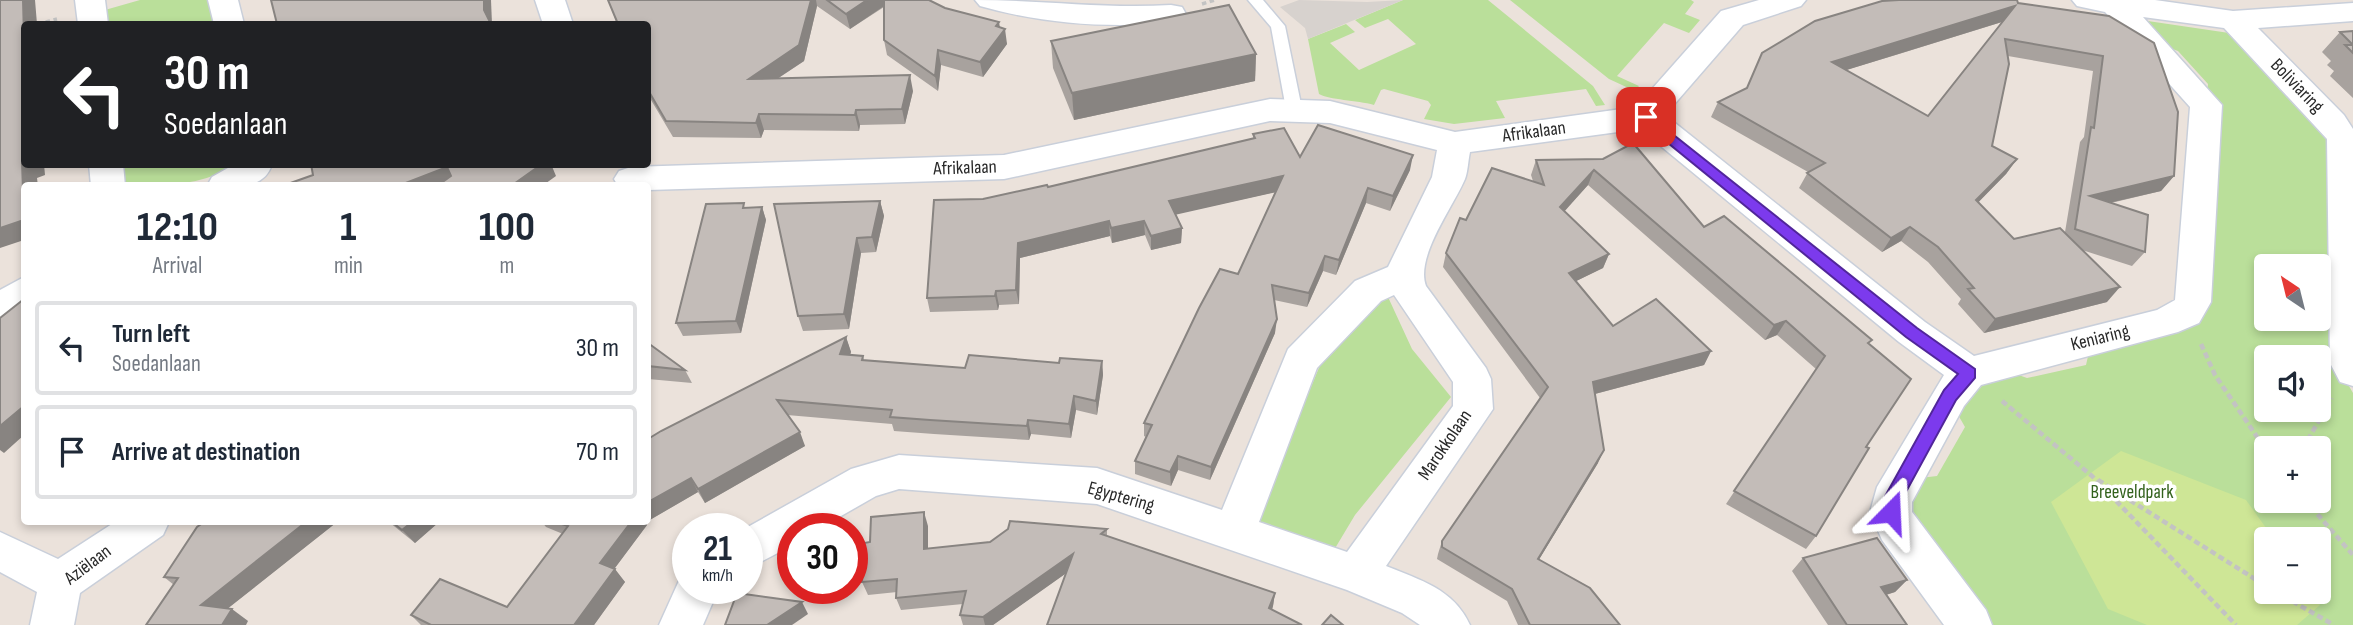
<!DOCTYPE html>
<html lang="en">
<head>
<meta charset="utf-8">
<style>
  :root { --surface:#fff; --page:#f6f6f7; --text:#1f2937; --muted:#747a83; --line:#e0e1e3 }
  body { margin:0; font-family:"Sofia Sans Condensed",sans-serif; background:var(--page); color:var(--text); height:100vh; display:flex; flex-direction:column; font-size:26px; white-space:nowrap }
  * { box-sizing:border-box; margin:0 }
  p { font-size:23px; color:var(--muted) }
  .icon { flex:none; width:38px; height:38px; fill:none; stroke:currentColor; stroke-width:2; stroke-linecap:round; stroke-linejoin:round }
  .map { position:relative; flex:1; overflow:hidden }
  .panel { position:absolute; left:21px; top:182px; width:630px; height:343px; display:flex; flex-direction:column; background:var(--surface); border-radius:7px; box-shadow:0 4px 10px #0003 }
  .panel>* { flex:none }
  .banner { position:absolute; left:21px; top:21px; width:630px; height:147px; border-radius:7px; box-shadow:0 4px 10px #0003; background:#202124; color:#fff; overflow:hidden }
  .needle { width:46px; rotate:325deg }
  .fabs { position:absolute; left:2254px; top:254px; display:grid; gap:14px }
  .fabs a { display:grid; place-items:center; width:77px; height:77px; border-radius:7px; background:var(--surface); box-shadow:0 4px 10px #0003; font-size:35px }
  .speed { position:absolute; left:672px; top:513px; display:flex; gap:14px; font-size:35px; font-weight:700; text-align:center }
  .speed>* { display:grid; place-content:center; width:91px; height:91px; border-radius:50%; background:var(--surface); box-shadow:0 4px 10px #0003; line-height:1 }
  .speed small { font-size:18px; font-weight:400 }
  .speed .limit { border:10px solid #d22; background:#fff; color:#111 }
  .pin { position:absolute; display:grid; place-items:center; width:60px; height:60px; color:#fff; margin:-30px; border-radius:14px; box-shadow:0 4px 10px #0006 }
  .me { position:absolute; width:77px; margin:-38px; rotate:21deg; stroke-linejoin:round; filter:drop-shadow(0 0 5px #0008) }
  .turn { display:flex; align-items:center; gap:24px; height:147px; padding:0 28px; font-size:32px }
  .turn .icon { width:91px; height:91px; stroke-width:2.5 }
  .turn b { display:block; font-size:49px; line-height:60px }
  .eta { display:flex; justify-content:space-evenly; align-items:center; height:119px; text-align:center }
  .eta b { font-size:42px; font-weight:700; line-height:49px }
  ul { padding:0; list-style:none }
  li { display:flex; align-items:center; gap:21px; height:94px; margin:0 14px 10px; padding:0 14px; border:4px solid var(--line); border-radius:7px }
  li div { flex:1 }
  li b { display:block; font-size:26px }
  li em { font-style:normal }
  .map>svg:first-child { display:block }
  .green { fill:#badf9a; fill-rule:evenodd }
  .pitch { fill:#cee696 }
  .plaza { fill:#d7d2ce }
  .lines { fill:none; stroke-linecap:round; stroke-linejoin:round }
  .lane-casing { stroke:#c9cfda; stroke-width:3 }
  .street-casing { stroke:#c9cfda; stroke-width:3 }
  .path-far1 { stroke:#c3c3c3; stroke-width:3.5; stroke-dasharray:4.5 3.5; stroke-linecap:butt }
  .path { stroke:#c3c3c3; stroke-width:4.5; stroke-dasharray:6 3.5; stroke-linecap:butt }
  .lane { fill:#fff; fill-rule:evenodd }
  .street { fill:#fff; fill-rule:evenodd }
  .wall { fill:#a8a29e; fill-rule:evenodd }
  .shaded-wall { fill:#888481 }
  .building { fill:#c3bcb8; stroke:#888481; stroke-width:2; fill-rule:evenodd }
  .route { fill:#7c3aed; stroke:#51269a; stroke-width:2 }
  .labels { text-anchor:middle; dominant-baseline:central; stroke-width:7; stroke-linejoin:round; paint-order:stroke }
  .street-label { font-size:19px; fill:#292929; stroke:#fff }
  .park-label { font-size:19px; fill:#33621d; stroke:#fff }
</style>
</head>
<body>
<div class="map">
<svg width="2353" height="625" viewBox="0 0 2353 625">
  <rect width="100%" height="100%" fill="#ebe2db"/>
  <!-- green -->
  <g class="green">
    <path d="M140,0H208L213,24H106L105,10Z"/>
    <path d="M1403,0H1488L1593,86L1605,105L1596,106L1586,89L1496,101L1505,118L1454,124L1424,119L1431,105L1428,101L1384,89L1381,90L1374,105C1357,100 1329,100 1319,94L1308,39L1346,24L1355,32L1330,43L1359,70L1416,44L1388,19L1365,28L1355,20Z"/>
    <path d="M1510,0H1691L1694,2L1685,14L1700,20L1689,33L1664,23L1617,76L1639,86L1635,91L1609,79Z"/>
    <path d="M2141,20L2236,34L2331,131L2342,374L2353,393V625H1983L1906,503L1920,478L1937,476L1965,427L1957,413L1972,386L2010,372L2027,378L2086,365L2089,352L2184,328L2208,84L2178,51L2164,46ZM2266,266H2319V318H2266ZM2266,357H2319V410H2266ZM2266,448H2319V500H2266ZM2266,539H2319V592H2266Z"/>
    <path d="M123,165H234C200,187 165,185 125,185Z"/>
    <path d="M1382,284L1412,349L1451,397L1355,515L1334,550L1254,523L1326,351Z"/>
  </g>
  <!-- pitch -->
  <path class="pitch" d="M2121,451L2246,500L2274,539H2266V592H2311L2320,605L2297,625H2147L2108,609L2051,502Z"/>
  <!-- plaza -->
  <path class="plaza" d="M1299,0L1367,2L1403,0L1308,39L1305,28L1280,7Z"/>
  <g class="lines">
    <!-- lane casing -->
    <g class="lane-casing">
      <path id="lane" d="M1248,0H1263L1285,26L1302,109L1299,113H1289L1286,109L1271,27Z"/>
    </g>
    <!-- street casing -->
    <g class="street-casing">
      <g id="street">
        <path d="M75,0H105L108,24H78Z"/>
        <path d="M208,0H238L244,24H214Z"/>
        <path d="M535,0H565L573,24H543Z"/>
        <path d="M975,0C1041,0 1105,9 1171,5L1182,7L1186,14L1182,21L1171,23C1105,28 1044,24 980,6Z"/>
        <path d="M1759,0H1806L1801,6L1743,25L1665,115L1925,322L1974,356L2157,310L2175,300L2190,107L2105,12L2077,6L2072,0H2155L2233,11L2353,3V21L2258,28L2344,115L2353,129V386L2340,382L2330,363L2327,139L2224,28L2143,17L2222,105L2211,302L2199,323L2178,332L1981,385L1964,406L1912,502V512L1986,610L1992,625H1944L1882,540L1870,512L1877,487L1944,375L1899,342L1640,129L1470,152C1468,161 1468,171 1465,179C1453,207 1415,257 1426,286L1486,368L1491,379L1493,409L1386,566C1420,580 1454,589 1470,625H1420L1402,613L1347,590L1097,504L899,489L876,496L820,528H793V545L747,569L746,528L851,469L899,455L1097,468L1222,510L1288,349L1355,281L1388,267L1432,177L1437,150L1330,123L1270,121L1004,179L648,190V186H618L614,179L619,171L631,167L1004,155L1270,99L1330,101L1455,132L1636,107L1721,11ZM1394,295L1453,382V406L1347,552L1259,522L1317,368L1381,301Z"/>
        <path d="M89,164H123L125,186H91Z"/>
        <path d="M235,164H272C264,192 230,186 207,186L212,177Z"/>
        <path d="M24,277V311L13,320L0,324V290Z"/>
        <path d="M115,522H169L163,535L80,593L74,625H30L37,592L0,572V532L58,559Z"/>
        <path d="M688,572V588H719L703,625H659L682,574Z"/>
      </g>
    </g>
    <!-- path-far1 -->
    <g class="path-far1">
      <path d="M1202,4L1215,0"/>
      <path d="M38,24L57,19"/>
    </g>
    <!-- path -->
    <g class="path">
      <path d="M2201,344L2215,375L2266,450"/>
      <path d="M2002,401L2092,476L2236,625"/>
      <path d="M2303,448L2332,398"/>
      <path d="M2098,480L2266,586"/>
      <path d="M2305,500L2353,555"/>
      <path d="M2276,592L2334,625"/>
    </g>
    <!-- lane -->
    <use href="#lane" class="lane"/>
    <!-- street -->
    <use href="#street" class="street"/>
  </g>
  <!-- wall -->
  <g class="wall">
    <path d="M608,0H929L945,8L1000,27L1007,44L983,77L941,65L938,91L887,55L884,40V7L850,29L817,6L804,61L777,79L913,91L905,124L860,125L859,131L764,130L761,138L673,137L651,100L648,92V24H617Z"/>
    <path d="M2018,3L2109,16L2174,176L2161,191L2111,203L2145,252L2132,266L2082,250L2107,302L1984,333L1958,304L1961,299L1928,262L1901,241L1882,252L1799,188L1808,172L1711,117L1718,102ZM2002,22L1928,116L1846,70L1899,54ZM2008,56L2093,71L2084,137L2080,142L2065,232L2014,239L1978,202L2006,174L2017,159L1992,146Z"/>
    <path d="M2353,31V98L2330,76L2334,71L2327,65L2331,61L2322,52L2340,32Z"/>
    <path d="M1051,41L1256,54L1255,81L1074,120L1053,68Z"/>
    <path d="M1253,134L1300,157L1410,170L1390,211L1366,203L1336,275L1323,271L1307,307L1274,300L1275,333L1210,480L1178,470L1171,486L1135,474V461L1146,437L1144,436V423L1238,274L1275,192L1175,214L1182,228L1181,243L1151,250L1145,235L1112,243L1110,236L1020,258L1019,304L999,305L998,310L930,312L927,298L983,199L1048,187L1253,139Z"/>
    <path d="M1603,159L1704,227L1869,344L1866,447L1816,536L1806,549L1726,504L1816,369L1777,335L1765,340L1588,185L1564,211L1609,254L1603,268L1576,281L1613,326L1711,351L1704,365L1595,394L1598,463L1539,559L1620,625H1518L1507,601L1437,559L1438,554L1442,541L1540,398L1443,267L1446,253L1533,181L1531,175L1536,160Z"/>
    <path d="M880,201L884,216L876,252L861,253L849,329L803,331L798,316Z"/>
    <path d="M746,207H762L766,220L741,333L683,336L676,323Z"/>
    <path d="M846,337L851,352L850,355L863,356L864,360L965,368L1102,361L1103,375L1097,415L1076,410L1071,438L1031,434L1029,440L934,434L894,431L892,424L787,415L805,446L705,503L698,492L648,521V439Z"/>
    <path d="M648,343L685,370L692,383L648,379Z"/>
    <path d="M204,522H337L228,608L248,621L174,585L164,577Z"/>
    <path d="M389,522H439L415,543Z"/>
    <path d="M542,522H646L647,525L614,569L625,582L594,625H421L411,615L507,607L563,534L546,527Z"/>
    <path d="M928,526V549L1107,529V536L1275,593L1273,606L1272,610L1066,573L993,625H963L960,615L963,604L901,610L896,598L897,592L868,595L862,582Z"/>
    <path d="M1803,558L1907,580L1895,592L1886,595L1907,625H1828L1792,571Z"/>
  </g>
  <!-- shaded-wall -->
  <g class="shaded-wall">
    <path d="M23,0H35L37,24H24V38Z"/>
    <path d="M484,0H491L492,24H491L484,10Z"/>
    <path d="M811,0H816L817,6L804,61L754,94L749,79Z"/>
    <path d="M867,0H886L887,4L850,29L846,14Z"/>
    <path d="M2015,6L2005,21L1824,77L1832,62Z"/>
    <path d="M999,22L1001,34L1005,29L1007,44L983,77L980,62L996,26Z"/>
    <path d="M938,50L941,65L938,91L935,76Z"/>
    <path d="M1256,54L1255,81L1074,120L1072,93Z"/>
    <path d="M910,75L913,91L905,124L902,109Z"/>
    <path d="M856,110L860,125L859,131L855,115Z"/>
    <path d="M759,114L764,130L761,138L756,123Z"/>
    <path d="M1413,155L1410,170L1390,211L1393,196Z"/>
    <path d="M2017,159L2006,174L1966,215L1976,200Z"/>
    <path d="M22,162H24V164H44L45,175L37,178L38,186H24V206Z"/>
    <path d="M542,164H551L556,176L542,186H511Z"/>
    <path d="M447,167L457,183L449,186H398Z"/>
    <path d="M1594,170L1588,185L1555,222L1560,207Z"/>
    <path d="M1283,176L1281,191L1170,216L1169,201Z"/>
    <path d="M2174,176L2161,191L2078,210L2090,196Z"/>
    <path d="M1368,188L1366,203L1336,275L1339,260Z"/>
    <path d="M880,201L884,216L876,252L872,237Z"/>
    <path d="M762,207L766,220L741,333L736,321Z"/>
    <path d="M24,220V240L0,248V228Z"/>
    <path d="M1109,221L1110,236L1020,258L1019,304L1016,290L1018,243Z"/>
    <path d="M1144,221L1145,235L1112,243L1111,228Z"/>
    <path d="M1910,227L1901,241L1882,252L1891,238Z"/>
    <path d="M1182,228L1181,243L1151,250V236Z"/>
    <path d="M857,238L861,253L849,329L844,314Z"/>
    <path d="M1609,254L1603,268L1564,287L1569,273Z"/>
    <path d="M1325,256L1323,271L1307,307L1309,293Z"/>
    <path d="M2120,287L2107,302L1984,333L1995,319Z"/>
    <path d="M996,291L999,305L998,310L995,296Z"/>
    <path d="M1277,319L1275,333L1210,480L1211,467Z"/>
    <path d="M1786,321L1777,335L1765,340L1774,325Z"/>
    <path d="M846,337L851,352L845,369L840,354Z"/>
    <path d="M1711,351L1704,365L1587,396L1593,382Z"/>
    <path d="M1102,361L1103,375L1097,415L1096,401Z"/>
    <path d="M1074,396L1076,410L1071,438L1069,424Z"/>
    <path d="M24,406V435L4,453L0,450V426Z"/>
    <path d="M1028,420L1031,434L1029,440L1027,426Z"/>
    <path d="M800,432L805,446L705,503L698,489Z"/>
    <path d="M1604,450L1598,463L1532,571L1538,559Z"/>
    <path d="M1178,456V470L1171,486L1170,472Z"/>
    <path d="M691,478L698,492L648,521V502Z"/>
    <path d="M924,512L928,526V562L924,549Z"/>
    <path d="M306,522H337L217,617L201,605Z"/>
    <path d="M412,522H439L415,543L402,530Z"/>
    <path d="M631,522H646L647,525L609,576L600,563Z"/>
    <path d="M1073,554L1075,567L993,625H985L983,617Z"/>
    <path d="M615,569L625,582L594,625H574Z"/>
    <path d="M1907,580L1895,592L1869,600L1881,587Z"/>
    <path d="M1275,593L1273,606L1268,621L1269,608Z"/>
    <path d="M802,602L808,614L792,625H767Z"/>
    <path d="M232,609L248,621L246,625H222Z"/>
  </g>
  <!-- building -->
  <g class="building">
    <path d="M0,0H23L24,38V162H22L24,220L0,228Z"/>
    <path d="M271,0H484V10L491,24H277Z"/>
    <path d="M608,0H811L799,45L749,79L910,75L902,109L856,110L855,115L759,114L756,123L666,121L648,90V24H618Z"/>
    <path d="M827,0H867L846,14Z"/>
    <path d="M884,0H929L945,8L999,22L996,26L1005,29L980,62L938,50L935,76L884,40Z"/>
    <path d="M1899,0H2017L2018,3L2109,16L2154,43L2178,112L2174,176L2090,196L2148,215L2145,252L2075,229L2091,127L2094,128L2103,56L2005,39L2009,64L1992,146L2017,159L1976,200L2014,239L2060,228L2120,287L1995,319L1968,289L1974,288L1938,247L1910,227L1891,238L1807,173L1825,163L1718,102L1747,88L1762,53L1815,21L1882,1ZM2015,6L1928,116L1832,62Z"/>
    <path d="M1229,5L1256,54L1072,93L1051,41Z"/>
    <path d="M2353,31V53L2345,45H2353L2340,32Z"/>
    <path d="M1318,125L1413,155L1393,196L1368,188L1339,260L1325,256L1309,293L1272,285L1277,319L1211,467L1178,456L1170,472L1135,461L1152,425L1144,423L1199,308L1220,269L1238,274L1283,176L1169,201L1182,228L1151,236L1144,221L1111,228L1109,221L1018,243L1016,290L996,291L995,296L927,298L934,200L983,199L1047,185L1048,187L1255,138L1253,134L1284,128L1300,157Z"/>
    <path d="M1633,143L1704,227L1724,216L1872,340L1868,343L1911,379L1866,447L1869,448L1816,536L1734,491L1825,356L1786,321L1774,325L1594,170L1560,207L1609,254L1569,273L1613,326L1656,299L1711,351L1593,382L1604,450L1538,559L1590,588L1620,625H1530L1512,589L1442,547V541L1548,387L1446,253L1460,218L1466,220L1492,168L1544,185L1536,160L1603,159Z"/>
    <path d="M311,164H542L511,186H437L451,176L447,167L398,186H282L313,175Z"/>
    <path d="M880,201L872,237L857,238L844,314L798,316L774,204Z"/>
    <path d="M744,203L743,208L762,207L736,321L676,323L706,204Z"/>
    <path d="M24,299V406L0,426V318Z"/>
    <path d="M846,337L840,354L863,356L862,360L965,368L969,355L1059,363L1060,358L1102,361L1096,401L1074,396L1069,424L1028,420L1027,426L930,420L890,417L892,410L777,400L800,432L698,489L691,478L648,502V439L661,431Z"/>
    <path d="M648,343L685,370L648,366Z"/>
    <path d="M924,512V549L990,542L1008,529L1010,521L1107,529L1101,534L1275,593L1269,608L1302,625H1047L1073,554L983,617L960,615L966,591L896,598L897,579L862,582L864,543L870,542L871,517Z"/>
    <path d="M204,522H306L201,605L232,609L222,625H146L178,578L164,577L197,527Z"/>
    <path d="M392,522H412L402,530Z"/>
    <path d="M556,522H631L600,563L615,569L574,625H431L411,615L440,579L507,607L568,526Z"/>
    <path d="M1877,538L1907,580L1881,587L1907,625H1847L1803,558Z"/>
    <path d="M737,593L802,602L767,625H725Z"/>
    <path d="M1331,615L1343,625H1322Z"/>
  </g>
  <!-- route -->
  <path class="route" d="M1646,113L1917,328L1975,369V378L1956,400L1901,501L1897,517H1884L1883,500L1944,390L1958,374L1906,337L1641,121L1639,117Z"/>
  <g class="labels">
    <!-- street labels -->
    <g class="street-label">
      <text transform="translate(2297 86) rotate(46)">Boliviaring</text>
      <text transform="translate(1534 132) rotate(-8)">Afrikalaan</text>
      <text transform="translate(965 168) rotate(-2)">Afrikalaan</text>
      <text transform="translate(2100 338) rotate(-14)">Keniaring</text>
      <text transform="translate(1445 445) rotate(-56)">Marokkolaan</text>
      <text transform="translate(1121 497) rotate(16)">Egyptering</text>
      <text transform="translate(88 565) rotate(-37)">Aziëlaan</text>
    </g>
    <!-- park labels -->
    <g class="park-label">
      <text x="2132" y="492">Breeveldpark</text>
    </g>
  </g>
</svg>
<div class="fabs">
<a><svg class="needle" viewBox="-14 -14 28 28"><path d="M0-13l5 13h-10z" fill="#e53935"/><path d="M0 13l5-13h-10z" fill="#747a83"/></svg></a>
<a><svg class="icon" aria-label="sound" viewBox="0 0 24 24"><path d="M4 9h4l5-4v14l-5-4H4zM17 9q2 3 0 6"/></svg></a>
<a>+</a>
<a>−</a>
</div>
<div class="speed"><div>21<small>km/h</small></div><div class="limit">30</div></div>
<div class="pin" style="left:1646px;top:117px;background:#d93025"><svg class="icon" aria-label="arrive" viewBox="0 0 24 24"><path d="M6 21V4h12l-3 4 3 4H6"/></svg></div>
<svg class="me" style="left:1891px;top:512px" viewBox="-20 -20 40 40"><path d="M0-17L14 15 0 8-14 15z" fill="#7c3aed" stroke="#fff" stroke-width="4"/></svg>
<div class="banner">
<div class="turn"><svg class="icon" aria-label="left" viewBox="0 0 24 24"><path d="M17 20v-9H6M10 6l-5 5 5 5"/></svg><div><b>30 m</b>Soedanlaan</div></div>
</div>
<section class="panel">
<div class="eta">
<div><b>12:10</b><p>Arrival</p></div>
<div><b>1</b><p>min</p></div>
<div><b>100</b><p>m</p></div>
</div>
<ul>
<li><svg class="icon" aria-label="left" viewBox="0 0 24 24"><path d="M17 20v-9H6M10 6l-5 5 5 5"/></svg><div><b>Turn left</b><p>Soedanlaan</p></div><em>30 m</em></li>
<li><svg class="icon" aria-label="arrive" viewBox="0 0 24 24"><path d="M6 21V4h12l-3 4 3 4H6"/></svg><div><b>Arrive at destination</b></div><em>70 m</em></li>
</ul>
</section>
</div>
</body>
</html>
